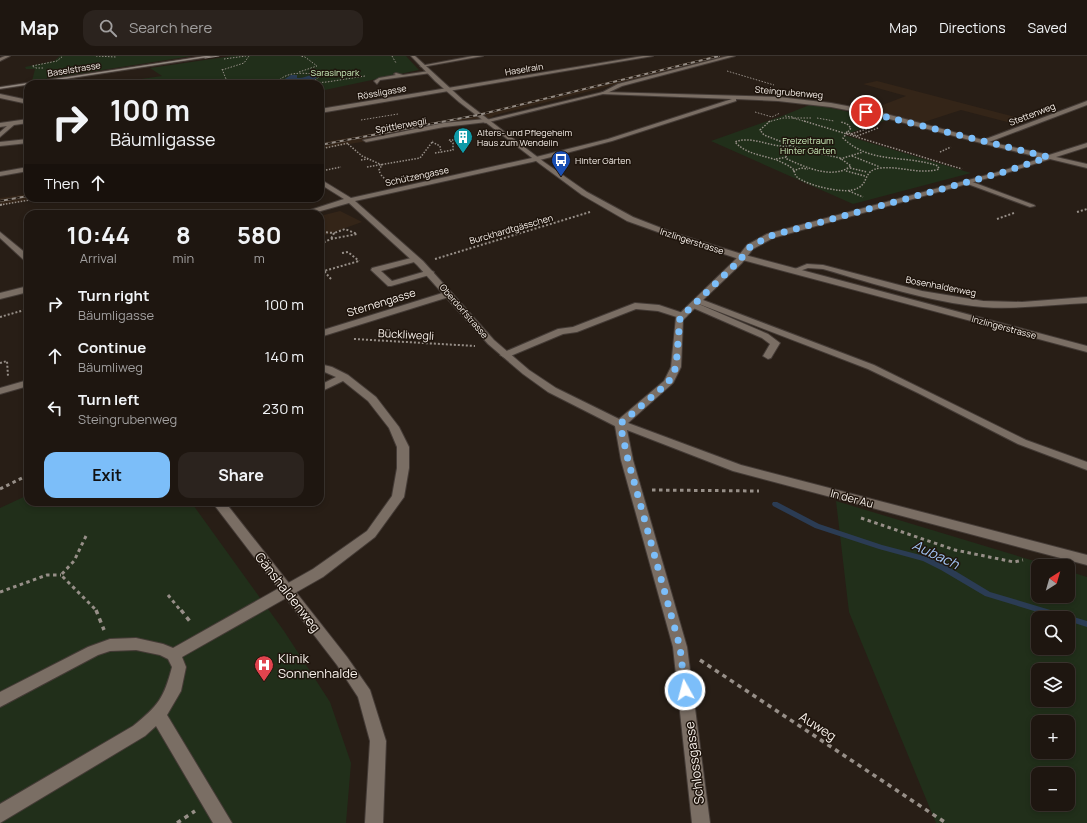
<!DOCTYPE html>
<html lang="en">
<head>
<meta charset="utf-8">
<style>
  :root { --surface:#1e1610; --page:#2b231e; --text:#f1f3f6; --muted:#a19f9f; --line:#3c3530; --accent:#7cbef9 }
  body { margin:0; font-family:Manrope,sans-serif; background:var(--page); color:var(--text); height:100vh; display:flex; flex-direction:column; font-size:15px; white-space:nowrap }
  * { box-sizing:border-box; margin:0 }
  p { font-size:13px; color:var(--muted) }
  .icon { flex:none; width:22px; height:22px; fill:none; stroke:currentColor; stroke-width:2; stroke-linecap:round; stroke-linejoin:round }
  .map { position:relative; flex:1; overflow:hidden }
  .details { position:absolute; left:24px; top:154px; width:300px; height:296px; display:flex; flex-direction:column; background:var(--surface); border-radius:12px; box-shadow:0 2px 6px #0003,0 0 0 1px var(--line) }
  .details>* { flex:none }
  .guide { position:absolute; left:24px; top:24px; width:300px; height:122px; border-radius:12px; box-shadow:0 2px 6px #0003,0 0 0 1px var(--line); background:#1e1610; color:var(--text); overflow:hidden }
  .needle { width:26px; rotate:37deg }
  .controls { position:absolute; left:1031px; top:503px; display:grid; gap:8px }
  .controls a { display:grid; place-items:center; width:44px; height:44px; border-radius:8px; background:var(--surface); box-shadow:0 2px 6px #0003,0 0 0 1px var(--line); font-size:20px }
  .pin { position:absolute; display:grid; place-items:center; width:34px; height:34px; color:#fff; margin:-17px; border:2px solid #fff; border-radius:50%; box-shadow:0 1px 4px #0007 }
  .me { position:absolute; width:44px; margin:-22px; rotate:353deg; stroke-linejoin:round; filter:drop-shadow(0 0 3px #0008) }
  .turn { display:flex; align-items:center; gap:14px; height:84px; padding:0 20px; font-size:18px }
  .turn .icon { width:52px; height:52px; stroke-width:2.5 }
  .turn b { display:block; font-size:28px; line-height:34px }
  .then { display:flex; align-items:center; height:38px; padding:0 20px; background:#0003; gap:8px; font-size:15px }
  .eta { display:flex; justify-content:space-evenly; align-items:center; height:68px; text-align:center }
  .eta b { font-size:24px; font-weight:700; line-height:28px }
  .action { display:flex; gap:8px; margin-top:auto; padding:8px 20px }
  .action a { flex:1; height:46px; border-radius:12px; background:var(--accent); color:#111; font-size:16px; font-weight:700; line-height:46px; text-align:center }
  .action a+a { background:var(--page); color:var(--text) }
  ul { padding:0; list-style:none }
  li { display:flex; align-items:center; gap:12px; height:52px; padding:0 20px }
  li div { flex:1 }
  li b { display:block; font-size:15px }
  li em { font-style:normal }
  header { display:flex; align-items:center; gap:24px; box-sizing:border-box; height:56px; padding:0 20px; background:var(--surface); border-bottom:1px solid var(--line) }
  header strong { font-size:19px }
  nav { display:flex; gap:22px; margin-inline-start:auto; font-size:14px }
  .search { width:280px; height:36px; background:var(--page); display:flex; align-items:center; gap:10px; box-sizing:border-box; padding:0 14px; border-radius:12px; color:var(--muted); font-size:15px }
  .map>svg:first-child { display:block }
  .built { fill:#342518 }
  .green { fill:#212f1a; fill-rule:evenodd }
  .water { fill:#2b3c54 }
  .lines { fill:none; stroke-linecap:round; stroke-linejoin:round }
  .stream { fill:#2b3c54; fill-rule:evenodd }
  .service-casing { stroke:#443b36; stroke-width:2 }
  .pedestrian-casing { stroke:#443b36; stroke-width:2 }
  .minor-casing { stroke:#443b36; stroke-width:2 }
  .tertiary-casing { stroke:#443b36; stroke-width:2 }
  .secondary-casing { stroke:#443b36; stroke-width:2 }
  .path-far4 { stroke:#978f88; stroke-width:1; stroke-dasharray:1.5 1.5; stroke-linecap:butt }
  .path-far3 { stroke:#978f88; stroke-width:1.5; stroke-dasharray:1.5 1.5; stroke-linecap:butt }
  .path-far2 { stroke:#978f88; stroke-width:2; stroke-dasharray:2 2; stroke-linecap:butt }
  .path-far1 { stroke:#978f88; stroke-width:3; stroke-dasharray:3.5 3.5; stroke-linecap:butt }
  .path { stroke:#978f88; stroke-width:3.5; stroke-dasharray:4.5 4.5; stroke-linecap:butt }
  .service { fill:#7a6e64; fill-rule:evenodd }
  .pedestrian { fill:#7a6e64; fill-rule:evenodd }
  .minor { fill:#7a6e64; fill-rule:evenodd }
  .tertiary { fill:#7a6e64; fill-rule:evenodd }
  .secondary { fill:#7a6e64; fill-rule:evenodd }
  .tram { stroke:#948c85; stroke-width:1 }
  .rail-casing { stroke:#948c85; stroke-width:2 }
  .rail { stroke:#1f150d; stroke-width:1.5; stroke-dasharray:4; stroke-linecap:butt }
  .route { stroke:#7cbef9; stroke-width:7; stroke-dasharray:0 12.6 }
  .labels { text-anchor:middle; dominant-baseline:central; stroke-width:3; stroke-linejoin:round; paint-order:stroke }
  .far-street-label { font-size:9px; fill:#f8f1eb; stroke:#1f150d }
  .far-park-label { font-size:9px; fill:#cbefbb; stroke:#1f150d }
  .far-poi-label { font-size:9px; fill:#f8f1eb; stroke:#1f150d; text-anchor:start }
  .street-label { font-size:11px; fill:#f8f1eb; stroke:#1f150d }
  .near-street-label { font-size:13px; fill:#f8f1eb; stroke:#1f150d }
  .near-poi-label { font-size:13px; fill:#f8f1eb; stroke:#1f150d; text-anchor:start }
  .near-water-label { font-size:14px; font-style:italic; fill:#a3c6f6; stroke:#1f150d }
</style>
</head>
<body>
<header>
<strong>Map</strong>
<div class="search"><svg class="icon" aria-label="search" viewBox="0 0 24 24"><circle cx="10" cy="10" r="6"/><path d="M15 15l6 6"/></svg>Search here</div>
<nav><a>Map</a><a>Directions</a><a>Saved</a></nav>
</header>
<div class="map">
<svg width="1087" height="767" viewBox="0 0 1087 767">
  <rect width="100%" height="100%" fill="#281e16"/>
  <!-- built -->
  <g class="built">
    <path d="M713,0H728L495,59L485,65L320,93V87L468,60Z"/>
    <path d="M877,25L1027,64L1015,68L961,54L921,67L872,53L906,40L863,28Z"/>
    <path d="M28,138V142H42L0,149V142Z"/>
    <path d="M340,155L362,166L320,181V160Z"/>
  </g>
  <!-- green -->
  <g class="green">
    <path d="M60,0H192L32,25L35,13H26L25,11L54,5Z"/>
    <path d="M232,0H406L419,14L320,35V28H107L162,20L150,12Z"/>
    <path d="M812,48L887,64L844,79L971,117L853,148L711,85L782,60Z"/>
    <path d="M28,439V446H191L284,575L330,646L351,707L346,767H0V452Z"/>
    <path d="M836,445L1051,510H1038V540H1068V515L1087,521V767H936L849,556ZM1038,562H1068V592H1038ZM1038,614H1068V644H1038ZM1038,666H1068V696H1038ZM1038,718H1068V748H1038Z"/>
  </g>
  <!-- water -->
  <path class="water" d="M291,19H297V22C305,23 310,16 317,21L314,24L302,27L280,26Z"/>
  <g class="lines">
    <!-- stream -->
    <path class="stream" d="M773,446H777L819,468L882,489L928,501L947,510L990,536L1087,565V571L1068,565V562H1057L985,540L941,514L923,505L879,493L815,472L773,450L772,448Z"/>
    <!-- service casing -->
    <g class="service-casing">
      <g id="service">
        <path d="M473,0H483L422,11L420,10Z"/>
        <path d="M728,0H735L622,30L605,38L601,37L618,28Z"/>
        <path d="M429,15L431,17L380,24L377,28L374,25L379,22L396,19L394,18L396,17L403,19Z"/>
        <path d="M64,22L83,25V28L62,24Z"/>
        <path d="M485,63L487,64V66L444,71L366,86L363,84L444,67Z"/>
        <path d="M967,124L1034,149L1035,150L1030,151L965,127L964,126Z"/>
        <path d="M415,201L419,203L418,205L381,215L392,225L430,214L434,216L433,218L391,230H388L371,214L372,212Z"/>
        <path d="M449,235L453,238L452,240L320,281V275Z"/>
        <path d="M694,246L768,278L780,287L771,302L768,303L763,300L770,288L762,282L691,251L690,249Z"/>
        <path d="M635,247L659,249L686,258L687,260L683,263L658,255L636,253L577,276L563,278L508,301L505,302L500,299L502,297L558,273L573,271Z"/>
        <path d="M320,308L332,311L348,319L376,341L399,371L409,391V412L404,441L375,481L323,521L182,601L186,611L181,635L167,659L232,767H213L156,670L145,680L0,767V748L133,670C158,650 164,642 172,611L168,603L160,599L136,594L110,595L98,599L0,651V636L88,591L110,583L136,582L163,588L173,592L313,513L367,475L392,440L397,412V391L389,372L368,345L343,325L320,336V329L336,321L320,314Z"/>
      </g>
    </g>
    <!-- pedestrian casing -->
    <g class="pedestrian-casing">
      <path id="pedestrian" d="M28,63V67L14,69L0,81V76L7,70L0,71V67Z"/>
    </g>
    <!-- minor casing -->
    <g class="minor-casing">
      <g id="minor">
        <path d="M5,0H10L0,5V2Z"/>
        <path d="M643,0H653L320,57V53Z"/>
        <path d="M603,36L778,41L831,47L879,56L983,84L1087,45V49L989,86L1049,99L1087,87V91L1056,101L1087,108V112L1050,103L1006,117L773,182L753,193L742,207L703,244L874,309L1026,384L1087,406V414L1018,388L918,337L868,313L699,248L683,264L681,311L673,327L628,367L741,409L1087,499V509L733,415L627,374L633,404L687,591L710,767H692L673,591L621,404L615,370L548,336L523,318L488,288L417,209L349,147L310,158H298L344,143L320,128V123L351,142L532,102L608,83L732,43L603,38L485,67L482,65ZM736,43L778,45L831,51L878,60L981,87L1042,102L1002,115L767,178L747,189L736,203L676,261L671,311L664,325L619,363L556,332L529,314L494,284L423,205L355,145L532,106L612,85L736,45Z"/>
        <path d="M0,38L28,44V48L0,42Z"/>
        <path d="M28,83V87L0,90V86Z"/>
        <path d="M28,111V115L0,120V116Z"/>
        <path d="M0,176L28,199V205H25L0,182Z"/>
        <path d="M807,208L823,209L922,235L983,245L1022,246L1087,241V247C1053,248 1018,254 983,251C929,246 875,228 823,213L808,212L794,217L790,215Z"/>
        <path d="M28,230V236L0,243V237Z"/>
        <path d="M28,324V330L0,338V332Z"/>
        <path d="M212,446H225L347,601L370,634L386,685L383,767H365L370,685L358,641L337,609Z"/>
      </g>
    </g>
    <!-- tertiary casing -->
    <g class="tertiary-casing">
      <path id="tertiary" d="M411,0H415L463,44L544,106L587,136L633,161L674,177L745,199L1087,290V296L739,203L669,180L627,165L582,139L540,108L459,46L435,25Z"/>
    </g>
    <!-- secondary casing -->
    <g class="secondary-casing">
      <path id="secondary" d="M205,0H216L0,33V31Z"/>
    </g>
    <!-- path-far4 -->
    <g class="path-far4">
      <path d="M96,0L116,1"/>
      <path d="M392,0L396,7"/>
      <path d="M224,3L246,0"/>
      <path d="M43,12H36L32,10L57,5L63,0"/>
      <path d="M222,13L228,28"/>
      <path d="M222,14L244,7L249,0"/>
      <path d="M727,15L774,29"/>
      <path d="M299,16L317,10L305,1L300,0"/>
      <path d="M276,28C285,15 301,17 316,18L319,21L311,27"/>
      <path d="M298,28L327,26L365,20"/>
      <path d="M755,56L772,61L780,57"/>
      <path d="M785,60L793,61"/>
      <path d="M793,62L807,66"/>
      <path d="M817,62L834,65"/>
      <path d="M361,64L398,58"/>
      <path d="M768,66L783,62H812"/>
    </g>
    <!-- path-far3 -->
    <g class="path-far3">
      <path d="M770,65L760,74L764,79L790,89L789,90C771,92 752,79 735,86C747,99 764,99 779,105C783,107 790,110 793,113C795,115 794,118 797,121C806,129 840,137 852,134C872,130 860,114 881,112C901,110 920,119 939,113L938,110C904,98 871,109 843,82L851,72L847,68L841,66"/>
      <path d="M804,65L962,113"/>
      <path d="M846,76L857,80"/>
      <path d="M851,78L873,71"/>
      <path d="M857,80L878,72"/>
      <path d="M449,84H455"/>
      <path d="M432,86L440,90L441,96L453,94V87L449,84"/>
      <path d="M348,88L362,100L382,109L379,114L380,117"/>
      <path d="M790,89L804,94"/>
      <path d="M320,93L349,87"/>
      <path d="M804,94L840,102L851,110C833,124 805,111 787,103L786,100L790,95Z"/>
      <path d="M804,94H807"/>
      <path d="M940,96L951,91"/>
      <path d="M435,97L441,96"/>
      <path d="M852,100L880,111"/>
      <path d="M776,103L787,101"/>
      <path d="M840,103L863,96"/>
      <path d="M361,104L368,103"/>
      <path d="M367,111L420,102L433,85"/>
      <path d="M850,112L867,116"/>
      <path d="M326,114L341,111"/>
      <path d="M793,115L801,112L808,113"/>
      <path d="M846,115L865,120"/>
      <path d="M381,119L385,123"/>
      <path d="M849,135L863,141"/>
      <path d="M0,149L42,142"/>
    </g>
    <!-- path-far2 -->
    <g class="path-far2">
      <path d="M0,149L4,148"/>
      <path d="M1077,156L1087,153"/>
      <path d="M997,163L1014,157"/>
      <path d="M322,176L334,177L331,183"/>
      <path d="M320,188L331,183L357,178L345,173L334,177"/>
      <path d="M342,197L348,196L359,205"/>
      <path d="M435,203L590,156"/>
      <path d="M331,223L324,215L359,205"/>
      <path d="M0,261L28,253"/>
      <path d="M354,283L475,290"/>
      <path d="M0,307L7,305L8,320"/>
    </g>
    <!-- path-far1 -->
    <g class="path-far1">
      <path d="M0,433L28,419"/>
      <path d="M652,434L759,435"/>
      <path d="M861,462L955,494L1014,506L1023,504"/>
      <path d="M86,480L74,505L61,519L97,555"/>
      <path d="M0,536L47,519H61"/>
      <path d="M168,539L181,555"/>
    </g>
    <!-- path -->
    <g class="path">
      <path d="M96,554L104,574"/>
      <path d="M181,554L192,568"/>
      <path d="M700,604L946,767"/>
      <path d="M177,767L195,755"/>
    </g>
    <!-- service -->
    <use href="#service" class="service"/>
    <!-- pedestrian -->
    <use href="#pedestrian" class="pedestrian"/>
    <!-- minor -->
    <use href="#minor" class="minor"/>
    <!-- tertiary -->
    <use href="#tertiary" class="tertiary"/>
    <!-- secondary -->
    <use href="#secondary" class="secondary"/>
    <!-- tram -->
    <g class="tram">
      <path d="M205,2L219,0"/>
      <path d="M72,24L83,26V28"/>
      <path d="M0,32L210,0"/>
    </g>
    <!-- rail casing -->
    <g class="rail-casing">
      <g id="rail">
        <path d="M320,89L478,59L719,0"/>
        <path d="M0,145L28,140"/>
      </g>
    </g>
    <!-- rail -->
    <use href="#rail" class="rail"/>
  </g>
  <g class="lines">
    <!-- route -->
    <path class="route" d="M685,634L680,591L628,404L620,368L668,327L676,311L680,262L739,205L750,191L770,180L1004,116L1048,101L866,56"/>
  </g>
  <!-- icons -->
  <defs>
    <g id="building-pin" transform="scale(1)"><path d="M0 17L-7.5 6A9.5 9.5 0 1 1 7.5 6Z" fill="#0f9aa8" stroke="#1f150d"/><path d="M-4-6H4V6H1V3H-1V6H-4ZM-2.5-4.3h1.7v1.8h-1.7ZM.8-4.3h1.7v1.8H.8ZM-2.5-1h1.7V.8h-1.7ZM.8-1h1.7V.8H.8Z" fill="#fff"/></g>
    <g id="bus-pin" transform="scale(1)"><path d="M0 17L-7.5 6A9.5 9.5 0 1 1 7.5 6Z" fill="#1a4fb4" stroke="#1f150d"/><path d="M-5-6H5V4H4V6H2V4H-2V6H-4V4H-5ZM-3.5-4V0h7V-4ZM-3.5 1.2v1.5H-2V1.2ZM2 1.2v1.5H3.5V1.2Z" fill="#fff"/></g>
    <g id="hospital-pin" transform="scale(1)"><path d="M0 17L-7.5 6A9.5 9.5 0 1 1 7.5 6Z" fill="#e0444e" stroke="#1f150d"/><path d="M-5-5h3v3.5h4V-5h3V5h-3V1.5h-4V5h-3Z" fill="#fff"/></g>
  </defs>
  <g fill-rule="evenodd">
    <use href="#building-pin" x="463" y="81"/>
    <use href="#bus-pin" x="561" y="104"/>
    <use href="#hospital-pin" x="264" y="609"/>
  </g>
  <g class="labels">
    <!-- far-street labels -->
    <g class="far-street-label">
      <text transform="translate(74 13) rotate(-9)">Baselstrasse</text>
      <text transform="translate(524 13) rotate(-9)">Haselrain</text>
      <text transform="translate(382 36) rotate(-10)">Rössligasse</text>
      <text transform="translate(789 36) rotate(5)">Steingrubenweg</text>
      <text transform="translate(1032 58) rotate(-21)">Stettenweg</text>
      <text transform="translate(401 69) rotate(-10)">Spittlerwegli</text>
      <text transform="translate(417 120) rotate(-12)">Schützengasse</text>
      <text transform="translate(511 173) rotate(-16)">Burckhardtgässchen</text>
      <text transform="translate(692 185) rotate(18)">Inzlingerstrasse</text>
      <text transform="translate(941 230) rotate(11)">Bosenhaldenweg</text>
      <text transform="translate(464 255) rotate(49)">Oberdorfstrasse</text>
      <text transform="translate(1004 271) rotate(15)">Inzlingerstrasse</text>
    </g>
    <!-- far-park labels -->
    <g class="far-park-label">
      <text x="335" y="16">Sarasinpark</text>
      <text x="808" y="84">Freizeitraum<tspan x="808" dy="10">Hinter Gärten</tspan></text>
    </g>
    <!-- far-poi labels -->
    <g class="far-poi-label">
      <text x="477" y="76">Alters- und Pflegeheim<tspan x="477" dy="10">Haus zum Wendelin</tspan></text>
      <text x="575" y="104">Hinter Gärten</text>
    </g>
    <!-- street labels -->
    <g class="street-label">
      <text transform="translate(381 246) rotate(-17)">Sternengasse</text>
      <text transform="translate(406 278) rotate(3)">Bückliwegli</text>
      <text transform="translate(852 442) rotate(15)">In der Au</text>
    </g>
    <!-- near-street labels -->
    <g class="near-street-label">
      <text transform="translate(288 536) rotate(52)">Gänshaldenweg</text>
      <text transform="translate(818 670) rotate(33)">Auweg</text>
      <text transform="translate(694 707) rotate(-97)">Schlossgasse</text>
    </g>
    <!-- near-poi labels -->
    <g class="near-poi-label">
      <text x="278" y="602">Klinik<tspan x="278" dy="15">Sonnenhalde</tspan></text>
    </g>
    <!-- near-water labels -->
    <g class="near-water-label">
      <text transform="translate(936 498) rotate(25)">Aubach</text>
    </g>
  </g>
</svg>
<div class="controls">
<a><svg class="needle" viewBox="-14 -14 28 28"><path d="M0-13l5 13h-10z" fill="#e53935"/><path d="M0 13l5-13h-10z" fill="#a19f9f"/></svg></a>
<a><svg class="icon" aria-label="search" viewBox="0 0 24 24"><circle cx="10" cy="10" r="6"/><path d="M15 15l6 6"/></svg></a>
<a><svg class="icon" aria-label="layers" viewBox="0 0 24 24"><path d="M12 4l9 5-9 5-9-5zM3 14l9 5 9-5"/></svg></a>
<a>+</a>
<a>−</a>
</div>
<div class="pin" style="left:866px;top:56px;background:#d93025"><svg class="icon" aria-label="arrive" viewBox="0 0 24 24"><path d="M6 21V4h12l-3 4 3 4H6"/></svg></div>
<svg class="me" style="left:685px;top:634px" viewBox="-20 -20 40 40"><circle r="17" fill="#7cbef9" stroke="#fff" stroke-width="3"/><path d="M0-11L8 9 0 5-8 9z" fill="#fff"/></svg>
<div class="guide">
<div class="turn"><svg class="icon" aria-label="right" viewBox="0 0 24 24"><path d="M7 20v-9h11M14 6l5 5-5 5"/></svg><div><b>100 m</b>Bäumligasse</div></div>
<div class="then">Then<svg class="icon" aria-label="ahead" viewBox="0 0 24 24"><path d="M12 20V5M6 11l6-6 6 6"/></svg></div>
</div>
<section class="details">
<div class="eta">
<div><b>10:44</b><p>Arrival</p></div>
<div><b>8</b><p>min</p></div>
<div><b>580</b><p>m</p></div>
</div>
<ul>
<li><svg class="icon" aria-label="right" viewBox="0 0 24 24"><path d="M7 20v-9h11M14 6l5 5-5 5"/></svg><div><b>Turn right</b><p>Bäumligasse</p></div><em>100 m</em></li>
<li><svg class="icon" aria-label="ahead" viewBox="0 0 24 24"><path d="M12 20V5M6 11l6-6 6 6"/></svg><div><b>Continue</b><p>Bäumliweg</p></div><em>140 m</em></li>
<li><svg class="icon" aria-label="left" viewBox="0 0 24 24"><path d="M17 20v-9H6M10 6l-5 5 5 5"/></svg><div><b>Turn left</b><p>Steingrubenweg</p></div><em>230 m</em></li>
</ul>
<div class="action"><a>Exit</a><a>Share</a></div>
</section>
</div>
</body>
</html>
